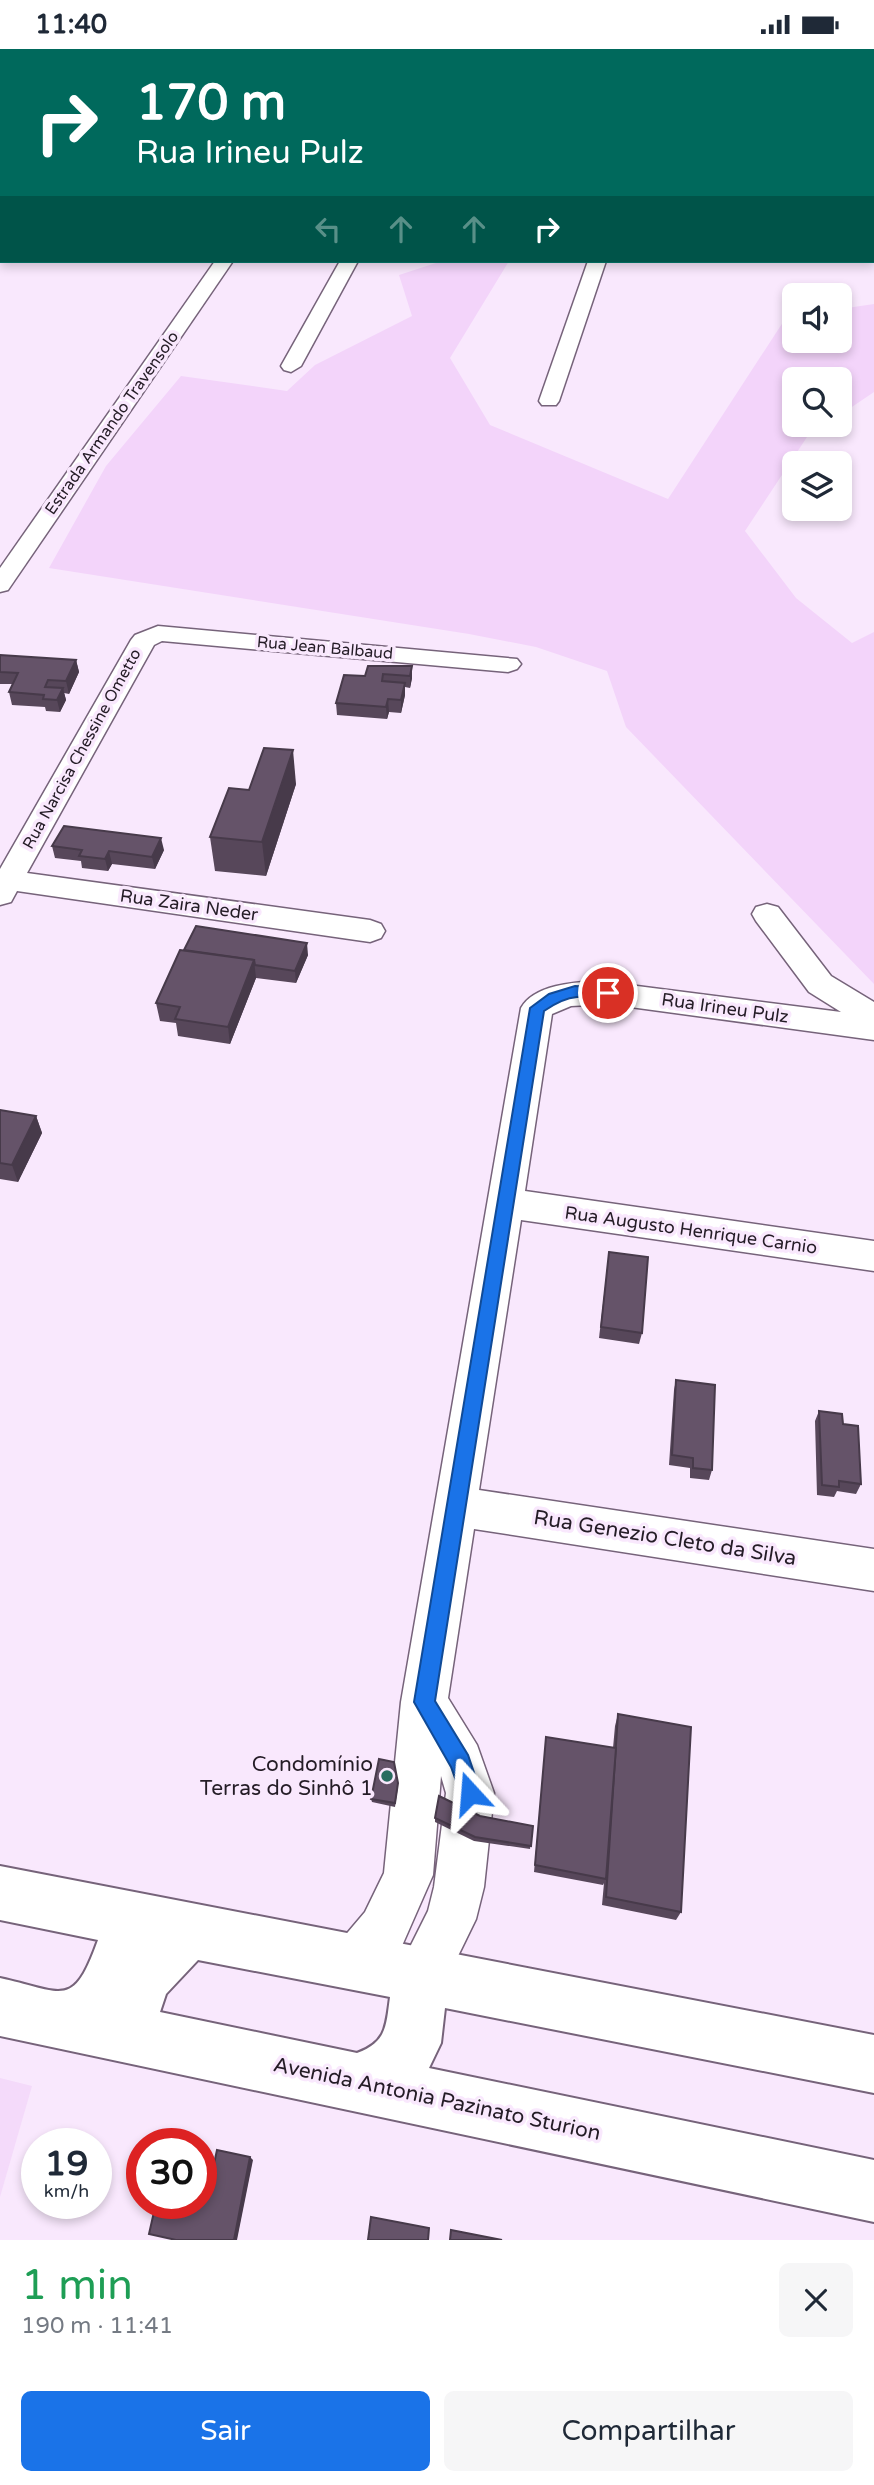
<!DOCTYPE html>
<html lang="pt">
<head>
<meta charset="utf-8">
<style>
  :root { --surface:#fff; --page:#f6f6f7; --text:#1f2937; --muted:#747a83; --accent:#1a73e8 }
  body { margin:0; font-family:"Varela Round",sans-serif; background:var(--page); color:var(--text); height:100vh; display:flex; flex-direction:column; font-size:26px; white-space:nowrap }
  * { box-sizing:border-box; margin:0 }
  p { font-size:23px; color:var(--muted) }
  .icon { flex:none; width:38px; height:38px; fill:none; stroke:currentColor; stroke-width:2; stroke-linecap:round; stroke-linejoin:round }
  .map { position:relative; height:2191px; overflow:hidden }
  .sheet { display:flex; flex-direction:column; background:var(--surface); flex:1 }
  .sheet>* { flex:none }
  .guide { position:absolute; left:0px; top:0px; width:875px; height:214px; box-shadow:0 4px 10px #0003; background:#00695c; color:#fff; overflow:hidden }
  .tools { position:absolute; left:782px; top:234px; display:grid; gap:14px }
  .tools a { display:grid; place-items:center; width:70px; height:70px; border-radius:10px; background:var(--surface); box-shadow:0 4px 10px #0003; font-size:35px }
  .speed { position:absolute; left:21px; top:2079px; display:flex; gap:14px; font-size:35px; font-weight:700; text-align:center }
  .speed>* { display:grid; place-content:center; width:91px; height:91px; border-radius:50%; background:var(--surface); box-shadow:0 4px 10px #0003; line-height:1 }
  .speed small { font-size:18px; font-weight:400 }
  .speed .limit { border:10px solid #d22; background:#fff; color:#111 }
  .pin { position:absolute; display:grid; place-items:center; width:60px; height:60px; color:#fff; margin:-30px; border:4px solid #fff; border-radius:50%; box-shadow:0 2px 7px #0007 }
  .me { position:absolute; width:77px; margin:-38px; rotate:341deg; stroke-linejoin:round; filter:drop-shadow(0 0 5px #0008) }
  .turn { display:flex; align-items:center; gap:24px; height:147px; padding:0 21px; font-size:32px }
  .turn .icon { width:91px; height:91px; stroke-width:2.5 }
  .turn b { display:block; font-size:49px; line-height:60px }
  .lanes { display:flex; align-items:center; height:66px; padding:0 21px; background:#0003; justify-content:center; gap:35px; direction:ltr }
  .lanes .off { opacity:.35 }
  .round { display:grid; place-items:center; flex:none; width:74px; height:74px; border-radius:10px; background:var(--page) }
  .headline { display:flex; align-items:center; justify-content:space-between; height:119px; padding:0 21px }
  h1 { font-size:42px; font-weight:600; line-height:52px; color:#1e9e55 }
  .action { display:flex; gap:14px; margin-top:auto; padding:14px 21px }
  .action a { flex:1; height:80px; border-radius:10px; background:var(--accent); color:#fff; font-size:28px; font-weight:600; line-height:80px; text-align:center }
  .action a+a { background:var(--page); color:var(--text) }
  .status { display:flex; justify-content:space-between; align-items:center; height:49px; padding:0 35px; background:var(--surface); direction:ltr }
  .status svg { height:19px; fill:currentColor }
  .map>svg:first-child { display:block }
  .built { fill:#f4dafa }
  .green { fill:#f3d4fa }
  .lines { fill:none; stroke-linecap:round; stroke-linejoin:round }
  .lane-casing { stroke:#76637a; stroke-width:3 }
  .street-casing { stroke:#76637a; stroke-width:3 }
  .secondary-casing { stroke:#76637a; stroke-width:4 }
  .lane { fill:#fff; fill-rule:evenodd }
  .street { fill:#fff; fill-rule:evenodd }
  .secondary { fill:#fff; fill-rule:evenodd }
  .wall { fill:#57475a }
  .shaded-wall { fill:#473a4a }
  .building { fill:#655369; stroke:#473a4a; stroke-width:2 }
  .route { fill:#1a73e8; stroke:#114b97; stroke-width:2 }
  .poi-dot { fill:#286c5f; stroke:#f9e8fd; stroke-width:2.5 }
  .labels { text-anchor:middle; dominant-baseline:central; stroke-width:7; stroke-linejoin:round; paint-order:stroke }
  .far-street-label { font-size:16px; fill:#241c26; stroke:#f9e8fd }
  .street-label { font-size:18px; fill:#241c26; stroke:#f9e8fd }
  .near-street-label { font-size:21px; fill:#241c26; stroke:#f9e8fd }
  .near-poi-label { font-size:21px; fill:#241c26; stroke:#f9e8fd; text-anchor:end }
</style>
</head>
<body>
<div class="status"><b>11:40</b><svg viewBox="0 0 49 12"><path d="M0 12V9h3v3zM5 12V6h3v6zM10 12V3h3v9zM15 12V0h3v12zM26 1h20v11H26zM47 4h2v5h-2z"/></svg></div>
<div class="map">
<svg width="874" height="2191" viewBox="0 0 874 2191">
  <rect width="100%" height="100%" fill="#f9e8fd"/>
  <!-- built -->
  <path class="built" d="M0,2029L32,2037L0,2148Z"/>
  <!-- green -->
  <path class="green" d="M442,212H509L450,309L490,376L668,450L787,267L794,266V292H840V260L874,255V343L840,366V331H794V376H824L807,388L745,482L796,549L852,594L874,583V935L626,678L607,622L536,598L469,585L49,519L106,417L181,327L287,342L315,316L412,267L399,226Z"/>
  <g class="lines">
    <!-- lane casing -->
    <g class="lane-casing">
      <g id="lane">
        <path d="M374,0H380L373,2Z"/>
        <rect x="0" y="180" width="2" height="6"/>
      </g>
    </g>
    <!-- street casing -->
    <g class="street-casing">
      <g id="street">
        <path d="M452,0H466L451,2Z"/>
        <rect x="0" y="30" width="2" height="8"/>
        <path d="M215,212H233L8,541L0,543V519Z"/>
        <path d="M340,212H358L301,317L291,323L284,321L281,317Z"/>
        <path d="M588,212H606L559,352L556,356H542L539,352Z"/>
        <path d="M158,577L517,610L521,615L517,620L508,623L162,592L154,596L27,824L370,871L381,875L385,882L381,889L370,893L17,842L11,853L0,856V820L131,591L135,586Z"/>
        <path d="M767,855L778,858L831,927L874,953V991L608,955L571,957L552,965L525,1142L874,1192V1222L521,1171L479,1441L874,1500V1542L474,1480L448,1649L477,1696L494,1744L484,1838L476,1870L439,1946L421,1954L403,1946L395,1928L428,1862L434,1838L446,1744L441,1727L433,1826L401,1899L373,1932L355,1940L337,1932L329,1914L337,1896L365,1863L384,1824L401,1653L521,959C534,936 574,933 598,932L841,963L809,943L756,872L752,865L756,858Z"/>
      </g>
    </g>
    <!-- secondary casing -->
    <g class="secondary-casing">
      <g id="secondary">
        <path d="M124,0H140L123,2Z"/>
        <path d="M2,66V76L0,77V67Z"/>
        <path d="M0,1817L874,1986V2044L445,1959L441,1994L429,2019L874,2111V2173L0,1987V1929C64,1943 73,1961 98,1891L0,1871ZM198,1911L390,1948C386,1977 387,1993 357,2004L160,1963L166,1945Z"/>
      </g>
    </g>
    <!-- lane -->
    <use href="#lane" class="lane"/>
    <!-- street -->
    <use href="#street" class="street"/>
    <!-- secondary -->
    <use href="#secondary" class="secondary"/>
  </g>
  <!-- wall -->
  <g class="wall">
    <path d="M0,606L76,611L79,623L69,645L64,644L66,651L60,663L46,662L45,658L12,656L9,643L13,635H0Z"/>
    <path d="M412,617V629L410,639L405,638V646L401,664L389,663L387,670L337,666L336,654L365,627Z"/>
    <path d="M296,735L266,827L215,822L210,788L249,741Z"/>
    <path d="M52,797L164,801L155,820L112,815L108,822L82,819L81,812L55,809Z"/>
    <path d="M180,901L308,906L296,934L256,929L230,995L178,987L176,974L160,972L156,954Z"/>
    <path d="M0,1061L36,1067L42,1084L18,1133L0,1130Z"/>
    <path d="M609,1203L642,1284L639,1295L599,1289Z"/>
    <path d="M676,1331L712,1421L709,1431L690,1429V1419L669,1416L674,1341Z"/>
    <path d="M819,1362L843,1375L861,1435L856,1445L837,1442L834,1448L817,1446L815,1372Z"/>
    <path d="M618,1665L681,1863L676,1871L602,1856L604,1834L603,1836L534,1823L546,1688L613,1699L615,1677Z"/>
    <path d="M398,1738L395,1758L372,1753L371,1750Z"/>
    <path d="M480,1767L533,1777L530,1800L474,1792L435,1773V1769Z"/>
  </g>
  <!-- shaded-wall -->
  <g class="shaded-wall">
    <path d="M275,0H289L287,2H274Z"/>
    <path d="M1,129L2,140L0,141V130Z"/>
    <path d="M76,611L79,623L69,645L66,632Z"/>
    <path d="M412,617V629L410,639V627Z"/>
    <path d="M405,634V646L401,664V651Z"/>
    <path d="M63,639L66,651L60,663L57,651Z"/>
    <path d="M388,650L389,663L387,670L386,658Z"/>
    <path d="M293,701L296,735L266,827L262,793Z"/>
    <path d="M161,789L164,801L155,820L152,808Z"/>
    <path d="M109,802L112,815L108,822L105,810Z"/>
    <path d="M307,894L308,906L296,934L295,922Z"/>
    <path d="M254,911L256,929L230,995L228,978Z"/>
    <path d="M36,1067L42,1084L18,1133L12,1116Z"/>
    <path d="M250,2108L253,2111L237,2191H234Z"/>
  </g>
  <!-- building -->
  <g class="building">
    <path d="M192,0H275L274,2H191Z"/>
    <path d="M0,606L76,611L66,632L48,631L45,638L63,639L57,651L43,650L44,646L9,643L18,624L0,623Z"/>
    <path d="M368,617H412L410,627L383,625L382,632L405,634L401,651L388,650L386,658L336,654L344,626L365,627Z"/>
    <path d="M264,699L293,701L262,793L210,788L229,739L249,741Z"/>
    <path d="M64,777L161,789L152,808L109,802L105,810L79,807L82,801L52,797Z"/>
    <path d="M196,877L307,894L295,922L255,916L254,911L184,901Z"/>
    <path d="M180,901L254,911L228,978L175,970L180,958L156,954Z"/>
    <path d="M0,1061L36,1067L12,1116L0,1114Z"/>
    <path d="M609,1203L648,1208L642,1284L601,1278Z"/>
    <path d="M676,1331L715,1336L712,1421L693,1419V1409L672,1406Z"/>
    <path d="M819,1362L842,1365L843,1375L858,1377L861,1435L839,1432V1438L822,1436Z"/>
    <path d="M618,1665L691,1678L681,1863L606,1848Z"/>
    <path d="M546,1688L616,1699L606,1830L535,1816Z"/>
    <path d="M379,1710L394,1713L398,1734L395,1754L371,1750Z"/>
    <path d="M439,1747L480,1767L533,1777L531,1797L475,1788L435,1769Z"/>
    <path d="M217,2101L250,2108L234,2191H176L149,2185L156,2154H201V2127L211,2129Z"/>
    <path d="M371,2168L429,2179L428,2191H368Z"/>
    <path d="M451,2181L502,2191H450Z"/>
  </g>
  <!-- route -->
  <path class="route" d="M575,937L608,939L616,944C607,954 589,947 577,948C564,949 554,955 544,962L435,1652L468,1706L481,1744L478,1751L470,1755L463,1751L451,1718L414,1653L530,959L549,945Z"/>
  <!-- markers -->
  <circle class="poi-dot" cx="387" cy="1727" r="7"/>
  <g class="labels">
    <!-- far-street labels -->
    <g class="far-street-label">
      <text transform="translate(112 374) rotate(-55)">Estrada Armando Travensolo</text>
      <text transform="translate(325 599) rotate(5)">Rua Jean Balbaud</text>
      <text transform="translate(82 700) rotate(-61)">Rua Narcisa Chessine Ometto</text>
    </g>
    <!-- street labels -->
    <g class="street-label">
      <text transform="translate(189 856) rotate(8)">Rua Zaira Neder</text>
      <text transform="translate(725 959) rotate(8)">Rua Irineu Pulz</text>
      <text transform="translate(691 1181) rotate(8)">Rua Augusto Henrique Carnio</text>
    </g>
    <!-- near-street labels -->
    <g class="near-street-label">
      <text transform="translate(665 1489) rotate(9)">Rua Genezio Cleto da Silva</text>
      <text transform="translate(437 2050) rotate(12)">Avenida Antonia Pazinato Sturion</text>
    </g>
    <!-- near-poi labels -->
    <g class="near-poi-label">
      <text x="373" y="1715">Condomínio<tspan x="373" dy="24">Terras do Sinhô 1</tspan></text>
    </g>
  </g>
</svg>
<div class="tools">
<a><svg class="icon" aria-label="sound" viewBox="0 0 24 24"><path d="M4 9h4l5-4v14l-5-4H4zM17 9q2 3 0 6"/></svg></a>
<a><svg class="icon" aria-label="search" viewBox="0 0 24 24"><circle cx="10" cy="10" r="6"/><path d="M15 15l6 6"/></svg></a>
<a><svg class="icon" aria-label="layers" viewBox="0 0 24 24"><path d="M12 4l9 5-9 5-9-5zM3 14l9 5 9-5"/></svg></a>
</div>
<div class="speed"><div>19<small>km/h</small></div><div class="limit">30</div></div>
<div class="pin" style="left:608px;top:944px;background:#d93025"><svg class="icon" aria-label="arrive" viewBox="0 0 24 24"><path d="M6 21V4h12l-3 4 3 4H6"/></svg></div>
<svg class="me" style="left:470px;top:1744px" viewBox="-20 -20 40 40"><path d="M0-17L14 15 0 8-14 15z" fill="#1a73e8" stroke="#fff" stroke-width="4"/></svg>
<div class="guide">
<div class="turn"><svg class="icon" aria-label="right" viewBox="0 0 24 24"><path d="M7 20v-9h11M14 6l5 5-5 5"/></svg><div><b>170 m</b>Rua Irineu Pulz</div></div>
<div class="lanes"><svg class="icon off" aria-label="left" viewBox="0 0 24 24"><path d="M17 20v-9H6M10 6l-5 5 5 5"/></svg><svg class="icon off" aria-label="ahead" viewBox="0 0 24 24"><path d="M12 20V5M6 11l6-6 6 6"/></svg><svg class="icon off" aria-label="ahead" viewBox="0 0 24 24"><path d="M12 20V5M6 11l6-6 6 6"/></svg><svg class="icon" aria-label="right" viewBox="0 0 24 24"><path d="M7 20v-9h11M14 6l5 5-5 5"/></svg></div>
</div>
</div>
<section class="sheet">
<div class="headline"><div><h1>1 min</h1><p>190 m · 11:41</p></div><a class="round"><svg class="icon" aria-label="close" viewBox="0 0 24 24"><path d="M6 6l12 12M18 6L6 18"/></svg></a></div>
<div class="action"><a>Sair</a><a>Compartilhar</a></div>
</section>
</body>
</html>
